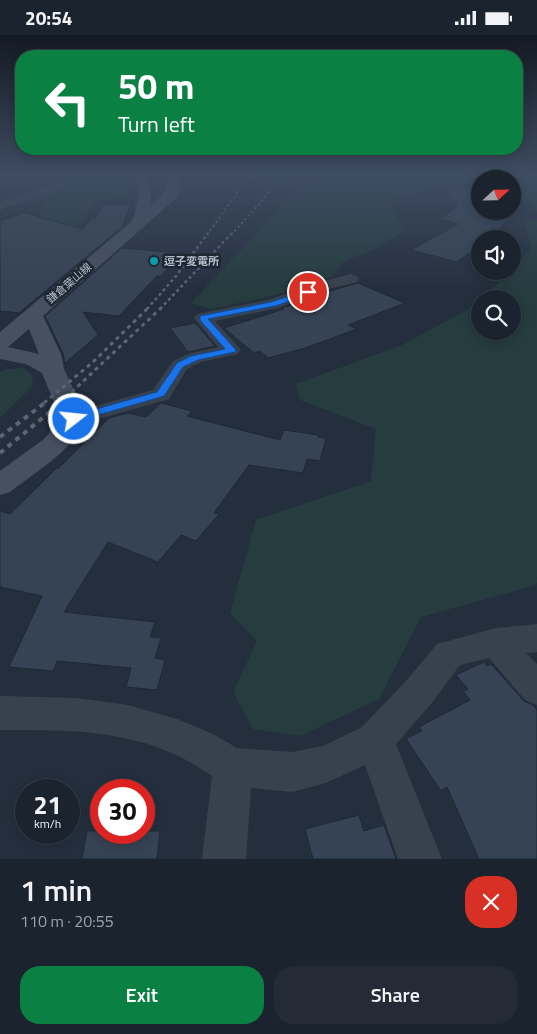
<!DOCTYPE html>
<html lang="en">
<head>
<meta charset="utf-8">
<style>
  :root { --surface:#1b232e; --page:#242b36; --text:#f1f3f6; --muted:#a0a4aa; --line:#39404a; --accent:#0b8043 }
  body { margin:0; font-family:"Titillium Web","Noto Sans JP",sans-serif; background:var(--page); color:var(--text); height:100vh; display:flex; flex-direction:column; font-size:19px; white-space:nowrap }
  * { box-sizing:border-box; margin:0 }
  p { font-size:16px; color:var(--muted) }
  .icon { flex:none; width:28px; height:28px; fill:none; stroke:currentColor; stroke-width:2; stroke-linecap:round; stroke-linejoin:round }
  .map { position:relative; height:824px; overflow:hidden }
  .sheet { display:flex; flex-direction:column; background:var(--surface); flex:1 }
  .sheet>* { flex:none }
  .banner { position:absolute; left:15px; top:15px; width:508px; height:105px; border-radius:20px; box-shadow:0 2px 12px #0003,0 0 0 1px var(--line); background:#0b8043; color:#fff; overflow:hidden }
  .needle { width:32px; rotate:68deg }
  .buttons { position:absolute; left:471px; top:135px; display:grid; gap:10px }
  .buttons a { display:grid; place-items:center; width:50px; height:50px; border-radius:50%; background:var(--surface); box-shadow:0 2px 12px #0003,0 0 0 1px var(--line); font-size:25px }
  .speed { position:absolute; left:15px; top:744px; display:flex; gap:10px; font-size:25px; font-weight:700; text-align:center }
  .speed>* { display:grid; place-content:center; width:65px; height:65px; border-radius:50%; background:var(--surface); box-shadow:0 2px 12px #0003,0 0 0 1px var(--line); line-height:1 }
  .speed small { font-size:12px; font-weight:400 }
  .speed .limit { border:8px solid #d22; background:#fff; color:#111 }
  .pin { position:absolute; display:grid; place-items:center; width:42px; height:42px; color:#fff; margin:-21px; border:2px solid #fff; border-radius:50%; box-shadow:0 1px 5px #0007 }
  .me { position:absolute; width:55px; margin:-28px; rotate:74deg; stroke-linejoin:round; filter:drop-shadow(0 0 4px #0008) }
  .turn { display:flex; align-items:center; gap:18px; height:105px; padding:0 20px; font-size:22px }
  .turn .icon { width:65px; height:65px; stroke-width:2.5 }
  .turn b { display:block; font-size:35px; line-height:42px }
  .round { display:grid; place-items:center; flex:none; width:52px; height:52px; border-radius:20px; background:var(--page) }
  .headline { display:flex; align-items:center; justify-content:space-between; height:85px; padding:0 20px }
  h1 { font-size:30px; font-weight:600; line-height:38px }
  .button { display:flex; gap:10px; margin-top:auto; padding:10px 20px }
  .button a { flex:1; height:58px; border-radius:20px; background:var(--accent); color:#fff; font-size:20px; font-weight:600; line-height:58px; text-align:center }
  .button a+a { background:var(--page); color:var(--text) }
  .status { display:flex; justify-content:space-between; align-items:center; height:35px; padding:0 25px; background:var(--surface); direction:ltr }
  .status svg { height:14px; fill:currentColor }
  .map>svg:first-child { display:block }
  .green { fill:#263c3f }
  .building { fill:#364354; stroke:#1f2835 }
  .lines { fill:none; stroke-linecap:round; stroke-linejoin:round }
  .minor { fill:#38414e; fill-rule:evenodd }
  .secondary { fill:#465061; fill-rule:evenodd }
  .rail-far3 { stroke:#5a6575; stroke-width:2; stroke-dasharray:2.5 2.5; stroke-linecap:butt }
  .rail-far2 { stroke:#5a6575; stroke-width:2.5; stroke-dasharray:3 3; stroke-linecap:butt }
  .rail-far1 { stroke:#5a6575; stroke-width:3; stroke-dasharray:4 4; stroke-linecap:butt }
  .rail { stroke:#5a6575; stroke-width:4; stroke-dasharray:5 5; stroke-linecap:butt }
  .route { fill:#1a73e8; stroke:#114b97 }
  .culture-dot { fill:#0f9aa8; stroke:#1d2633; stroke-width:2 }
  .labels { text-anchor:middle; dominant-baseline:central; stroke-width:5; stroke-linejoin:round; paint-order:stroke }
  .far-poi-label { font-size:11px; font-weight:bold; fill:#b4bcc9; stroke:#1d2633; text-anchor:start }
  .far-street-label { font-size:11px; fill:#b4bcc9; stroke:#1d2633 }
</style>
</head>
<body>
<div class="status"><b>20:54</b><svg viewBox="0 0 49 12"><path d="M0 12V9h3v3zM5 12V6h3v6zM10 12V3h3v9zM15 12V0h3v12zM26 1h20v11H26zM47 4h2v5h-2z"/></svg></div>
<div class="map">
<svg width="537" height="824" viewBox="0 0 537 824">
  <rect width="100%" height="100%" fill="#242f3e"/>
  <!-- green -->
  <g class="green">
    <path d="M72,140H127L132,151L122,164L96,166L78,190L85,196L0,200L40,183L43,159L66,153Z"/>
    <path d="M315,140H537V178L529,165L519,162L513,151L512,144H480V148L452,149L392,163L393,175L405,196L376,213L343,227L331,242L276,260L212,274L191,268L285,168L316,148Z"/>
    <path d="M537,185V548L533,551L421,582L379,664L300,701L253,694L233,657L257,606L230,578L256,485L371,446L376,394L300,365L296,349L402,310L480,268V296H512V264H484L508,236H512L513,231L531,214L525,186Z"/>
    <path d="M23,333L32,340L33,351L0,383V337L8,334Z"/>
  </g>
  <!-- building -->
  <g class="building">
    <path d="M480,153V176H512V166L517,177L488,204H480V211L457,227L411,215L458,189L441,184L458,170L445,154Z"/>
    <path d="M103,169H131L122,192L19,278L0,276V186L25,178L83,194L91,184H95Z"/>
    <path d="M122,213L181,218L161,241H157L119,281L83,277L98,300L65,328L63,318L45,281Z"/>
    <path d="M358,248L405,268L348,290L357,294L305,313L268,323L260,316L254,318L224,293L284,274L282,273L326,257Z"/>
    <path d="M195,288L215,311L188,317L170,293Z"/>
    <path d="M161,368L192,376L187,381L280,405L284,395L319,400L318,402L326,403L320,426L307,424L303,438L249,430L214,478L219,479L196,506L181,500L158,527L108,507L64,577L155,587L150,602L161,603L155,623L165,625L157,655L126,652L131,633L57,626L53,636L9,632L42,561L0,552V476L10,479L57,433H59L109,383L128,378L146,382Z"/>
    <path d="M484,627L487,631L491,629L524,666L533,670L537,675V824H479L447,752L441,756L406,704L422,696L419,692L470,665L463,656L468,654L456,640Z"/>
    <path d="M359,780L364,796L384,790L396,824H313L305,794Z"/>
    <path d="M87,796H160L157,824H82Z"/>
  </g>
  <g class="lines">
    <!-- minor -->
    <g class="minor">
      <path d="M59,140H69L63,154L0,175V167L54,150Z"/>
      <path d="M351,239L357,241L359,244L357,247L325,255L278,273L215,286L241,315L238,319L201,327L187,334L169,364L74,391L66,389L63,384L66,379L153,355L173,326L188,319L218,312L194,283L197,279L268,265L313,249Z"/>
      <path d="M537,589V617L526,618L537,629V670L525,665L489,623L460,630L431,669L396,709L442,824H398L365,730L326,748L292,757L251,753L246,824H202L212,741C198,732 185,723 169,717C117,694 55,695 0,695V661L76,663L128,670L177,684L213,699L237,713L292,717L323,711L362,692L405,647L437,609L496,593Z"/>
    </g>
    <!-- secondary -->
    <path class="secondary" d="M135,140H147L151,153V170C163,160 167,155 168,140H180L181,152L175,164L43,281L61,319L64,334L87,384C72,416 37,436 10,457L0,460V436L44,404L61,384L42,338L26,329L0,324V297L131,187C138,171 141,157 135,140ZM29,294L39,319L8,312Z"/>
    <!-- rail-far3 -->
    <g class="rail-far3">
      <path d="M207,200L250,140"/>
      <path d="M231,200L285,140"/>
    </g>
    <!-- rail-far2 -->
    <g class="rail-far2">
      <path d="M147,274L176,241L208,198"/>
      <path d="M160,274L232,198"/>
    </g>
    <!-- rail-far1 -->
    <g class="rail-far1">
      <path d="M44,368L93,327L148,273"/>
      <path d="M60,368L161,273"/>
    </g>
    <!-- rail -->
    <g class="rail">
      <path d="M0,402L46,367"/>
      <path d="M0,418L62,367"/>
    </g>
  </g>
  <!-- sky -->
  <linearGradient id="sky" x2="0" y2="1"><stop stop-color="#141a22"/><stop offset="0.55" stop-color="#3f4d63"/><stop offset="1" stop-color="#3f4d63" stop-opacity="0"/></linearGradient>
  <rect width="537" height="255" fill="url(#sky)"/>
  <!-- route -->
  <path class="route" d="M308,255H311V259L275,271L208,284L236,315L235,317L198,325L183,332L164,361L74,387L69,384L71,381L157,357L177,328L191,321L225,314L200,285V281L271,267Z"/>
  <!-- markers -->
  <circle class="culture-dot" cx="154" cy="226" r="5"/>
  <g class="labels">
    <!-- far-poi labels -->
    <g class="far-poi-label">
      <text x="164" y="226">逗子変電所</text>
    </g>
    <!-- far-street labels -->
    <g class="far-street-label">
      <text transform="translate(69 248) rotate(-41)">鎌倉葉山線</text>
    </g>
  </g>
</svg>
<div class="buttons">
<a><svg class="needle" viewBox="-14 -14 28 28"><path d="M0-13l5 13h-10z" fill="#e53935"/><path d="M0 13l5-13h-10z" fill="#a0a4aa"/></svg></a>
<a><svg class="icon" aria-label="sound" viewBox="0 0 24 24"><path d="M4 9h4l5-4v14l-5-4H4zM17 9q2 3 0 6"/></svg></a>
<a><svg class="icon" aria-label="search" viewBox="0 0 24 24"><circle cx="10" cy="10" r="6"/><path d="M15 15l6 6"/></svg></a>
</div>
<div class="speed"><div>21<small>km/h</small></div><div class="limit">30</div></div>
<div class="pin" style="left:308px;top:257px;background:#d93025"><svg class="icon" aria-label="arrive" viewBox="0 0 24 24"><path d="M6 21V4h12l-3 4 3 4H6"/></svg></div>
<svg class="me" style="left:74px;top:384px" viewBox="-20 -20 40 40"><circle r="17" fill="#1a73e8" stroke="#fff" stroke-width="3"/><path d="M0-11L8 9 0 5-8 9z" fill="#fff"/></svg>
<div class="banner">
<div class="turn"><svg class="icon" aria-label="left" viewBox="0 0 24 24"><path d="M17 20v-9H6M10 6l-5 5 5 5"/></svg><div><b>50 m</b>Turn left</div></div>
</div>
</div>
<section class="sheet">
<div class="headline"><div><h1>1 min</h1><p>110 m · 20:55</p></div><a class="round" style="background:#d93025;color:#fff"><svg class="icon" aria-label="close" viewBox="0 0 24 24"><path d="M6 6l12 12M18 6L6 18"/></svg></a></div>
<div class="button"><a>Exit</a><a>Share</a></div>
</section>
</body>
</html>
